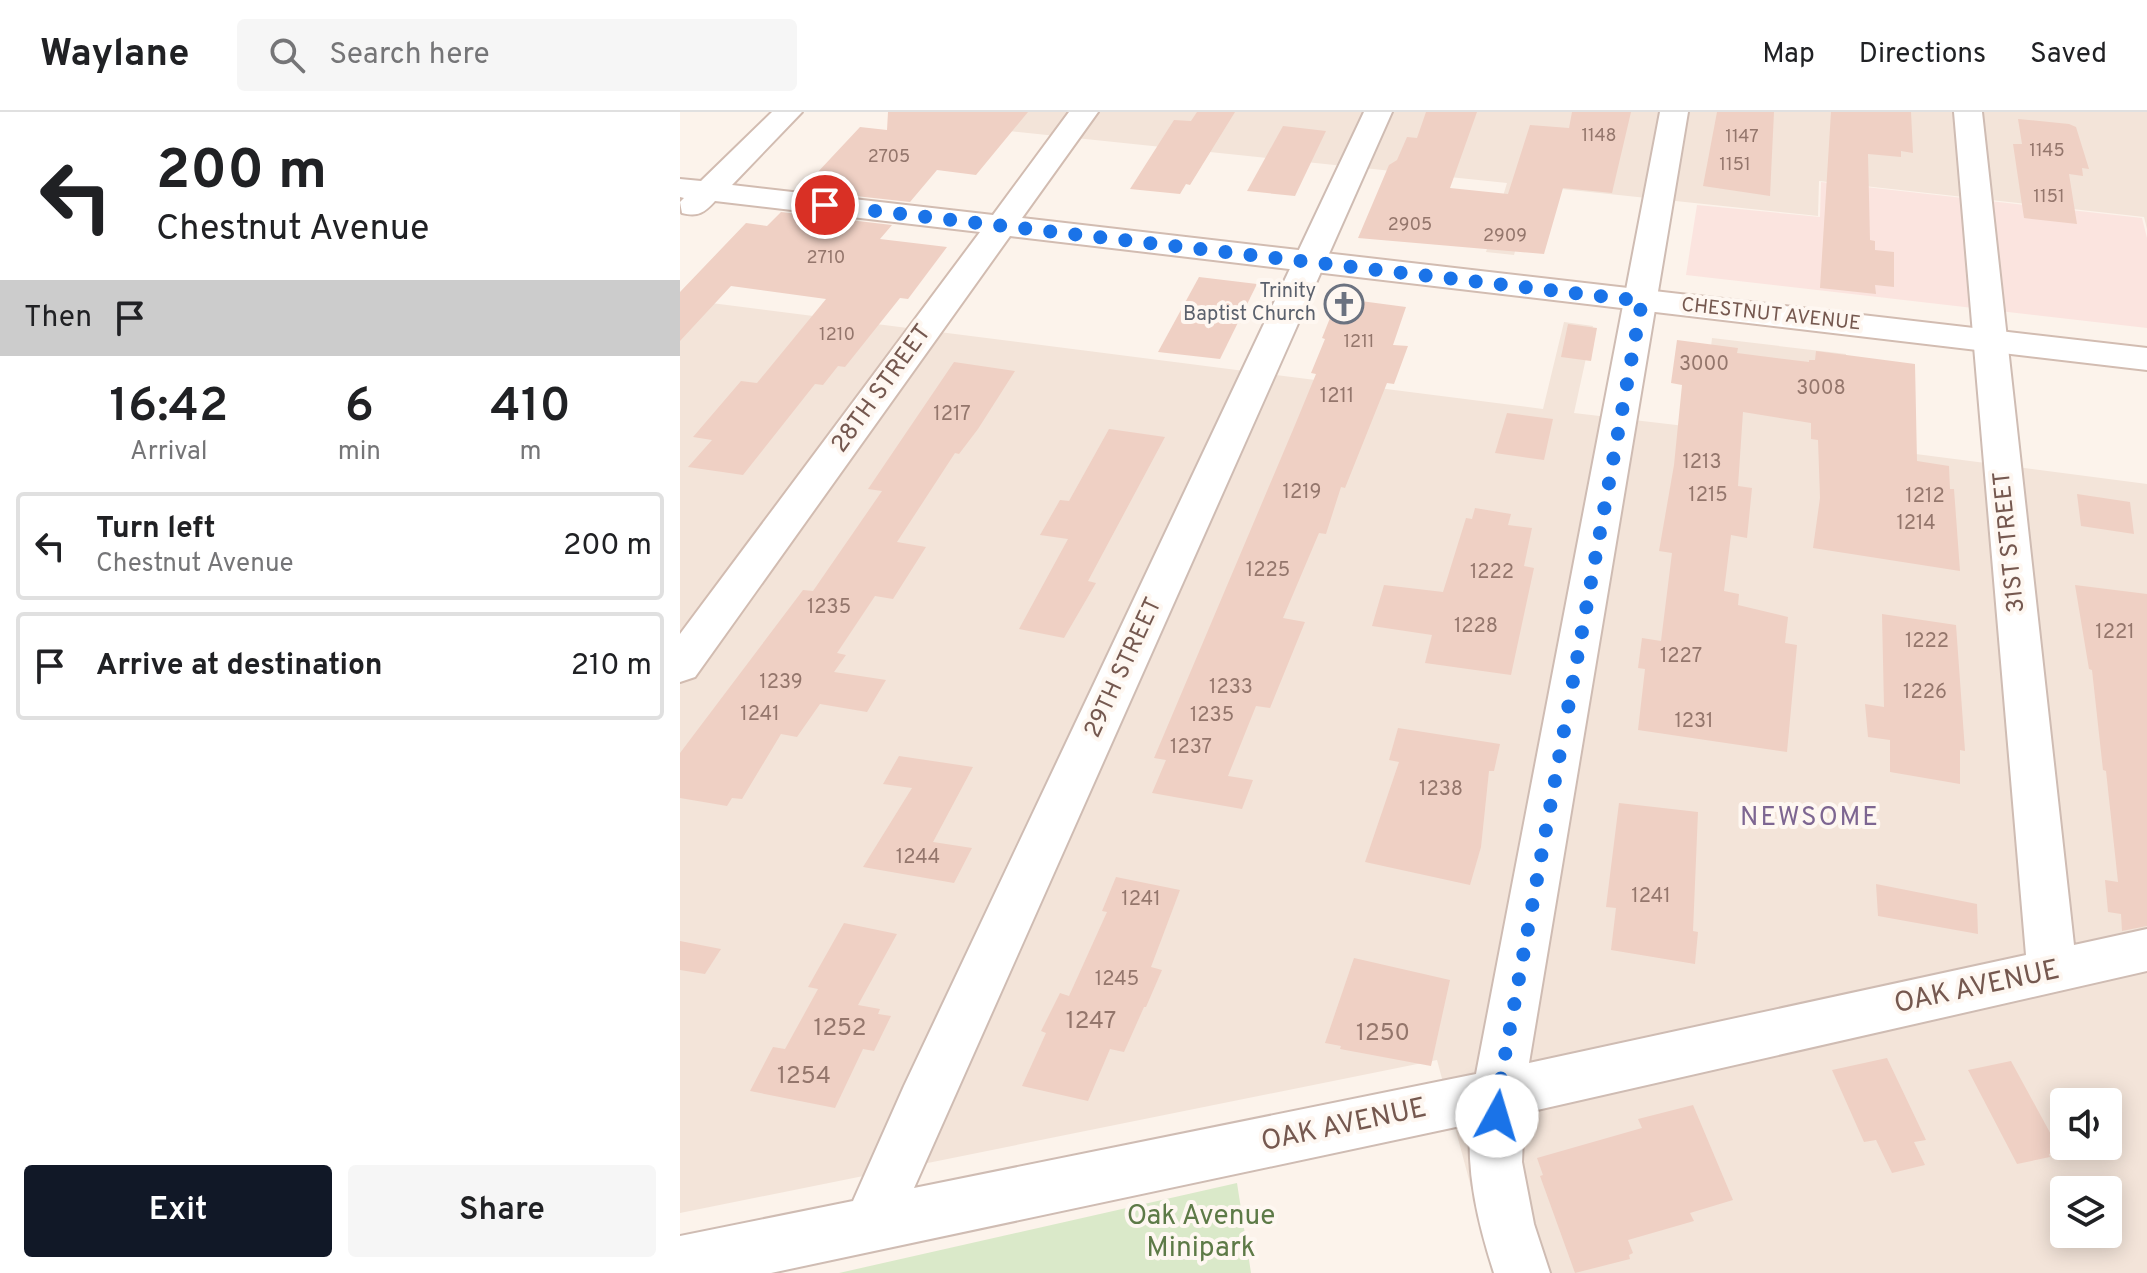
<!DOCTYPE html>
<html lang="en">
<head>
<meta charset="utf-8">
<style>
  :root { --surface:#fff; --page:#f6f6f6; --text:#202124; --muted:#757577; --line:#e0e0e0; --accent:#111827 }
  body { margin:0; font-family:Overpass,sans-serif; background:var(--page); color:var(--text); height:100vh; display:flex; flex-direction:column; font-size:30px; white-space:nowrap }
  * { box-sizing:border-box; margin:0 }
  p { font-size:26px; color:var(--muted) }
  .icon { flex:none; width:44px; height:44px; fill:none; stroke:currentColor; stroke-width:2; stroke-linecap:round; stroke-linejoin:round }
  .map { position:relative; flex:1; overflow:hidden }
  .side { display:flex; flex-direction:column; background:var(--surface); width:680px }
  .side>* { flex:none }
  .banner { background:#fff; color:var(--text); overflow:hidden }
  .fabs { position:absolute; left:1370px; top:976px; display:grid; gap:16px }
  .fabs a { display:grid; place-items:center; width:72px; height:72px; border-radius:8px; background:var(--surface); box-shadow:0 4px 20px #0003; font-size:40px }
  .pin { position:absolute; display:grid; place-items:center; width:68px; height:68px; color:#fff; margin:-34px; border:4px solid #fff; border-radius:50%; box-shadow:0 2px 8px #0007 }
  .me { position:absolute; width:88px; margin:-44px; rotate:6deg; stroke-linejoin:round; filter:drop-shadow(0 0 6px #0008) }
  .turn { display:flex; align-items:center; gap:28px; height:168px; padding:0 24px; font-size:36px }
  .turn .icon { width:104px; height:104px; stroke-width:2.5 }
  .turn b { display:block; font-size:56px; line-height:68px }
  .then { display:flex; align-items:center; height:76px; padding:0 24px; background:#0003; gap:16px; font-size:30px }
  .eta { display:flex; justify-content:space-evenly; align-items:center; height:136px; text-align:center }
  .eta b { font-size:48px; font-weight:600; line-height:56px }
  .cta { display:flex; gap:16px; margin-top:auto; padding:16px 24px }
  .cta a { flex:1; height:92px; border-radius:8px; background:var(--accent); color:#fff; font-size:32px; font-weight:600; line-height:92px; text-align:center }
  .cta a+a { background:var(--page); color:var(--text) }
  ul { padding:0; list-style:none }
  li { display:flex; align-items:center; gap:24px; height:108px; margin:0 16px 12px; padding:0 8px; border:4px solid var(--line); border-radius:8px }
  li div { flex:1 }
  li b { display:block; font-size:30px }
  li em { font-style:normal }
  header { display:flex; align-items:center; gap:48px; box-sizing:border-box; height:112px; padding:0 40px; background:var(--surface); border-bottom:2px solid var(--line) }
  header strong { font-size:38px }
  nav { display:flex; gap:44px; margin-inline-start:auto; font-size:28px }
  .search { width:560px; height:72px; background:var(--page); display:flex; align-items:center; gap:20px; box-sizing:border-box; padding:0 28px; border-radius:8px; color:var(--muted); font-size:30px }
  main { display:flex; flex:1; min-height:0 }
  .map>svg:first-child { display:block }
  .residential { fill:#f3e4d9; fill-rule:evenodd }
  .commercial { fill:#fbe4df }
  .green { fill:#dae9c9 }
  .building { fill:#efd0c4 }
  .lines { fill:none; stroke-linecap:round; stroke-linejoin:round }
  .street-casing { stroke:#cfbcb3; stroke-width:4 }
  .secondary-casing { stroke:#d2bcb1; stroke-width:4 }
  .street { fill:#fff; fill-rule:evenodd }
  .secondary { fill:#fff; fill-rule:evenodd }
  .route { stroke:#1a73e8; stroke-width:14; stroke-dasharray:0 25.2 }
  .labels { text-anchor:middle; dominant-baseline:central; stroke-width:8; stroke-linejoin:round; paint-order:stroke }
  .far-number-label { font-size:18px; fill:#94766c }
  .far-worship-label { font-size:20px; fill:#5b616d; stroke:#fef7f1; text-anchor:end }
  .far-street-label { font-size:20px; fill:#75584f; stroke:#fef7f1 }
  .number-label { font-size:20px; fill:#94766c }
  .street-label { font-size:24px; fill:#75584f; stroke:#fef7f1 }
  .near-number-label { font-size:24px; fill:#94766c }
  .neighbourhood-label { font-size:26px; letter-spacing:2px; fill:#7d6691; stroke:#fef7f1 }
  .near-street-label { font-size:28px; fill:#75584f; stroke:#fef7f1 }
  .near-park-label { font-size:28px; fill:#5d7a47; stroke:#fef7f1 }
</style>
</head>
<body>
<header>
<strong>Waylane</strong>
<div class="search"><svg class="icon" aria-label="search" viewBox="0 0 24 24"><circle cx="10" cy="10" r="6"/><path d="M15 15l6 6"/></svg>Search here</div>
<nav><a>Map</a><a>Directions</a><a>Saved</a></nav>
</header>
<main>
<section class="side">
<div class="banner">
<div class="turn"><svg class="icon" aria-label="left" viewBox="0 0 24 24"><path d="M17 20v-9H6M10 6l-5 5 5 5"/></svg><div><b>200 m</b>Chestnut Avenue</div></div>
<div class="then">Then<svg class="icon" aria-label="arrive" viewBox="0 0 24 24"><path d="M6 21V4h12l-3 4 3 4H6"/></svg></div>
</div>
<div class="eta">
<div><b>16:42</b><p>Arrival</p></div>
<div><b>6</b><p>min</p></div>
<div><b>410</b><p>m</p></div>
</div>
<ul>
<li><svg class="icon" aria-label="left" viewBox="0 0 24 24"><path d="M17 20v-9H6M10 6l-5 5 5 5"/></svg><div><b>Turn left</b><p>Chestnut Avenue</p></div><em>200 m</em></li>
<li><svg class="icon" aria-label="arrive" viewBox="0 0 24 24"><path d="M6 21V4h12l-3 4 3 4H6"/></svg><div><b>Arrive at destination</b></div><em>210 m</em></li>
</ul>
<div class="cta"><a>Exit</a><a>Share</a></div>
</section>
<div class="map">
<svg width="1467" height="1161" viewBox="0 0 1467 1161">
  <rect width="100%" height="100%" fill="#fcf3eb"/>
  <!-- residential -->
  <g class="residential">
    <path d="M260,0H1467V117L1464,105L1139,69L1138,104L853,74L834,143L806,140L827,71L251,11Z"/>
    <path d="M0,187L863,297L884,210L913,214L894,301L1022,316L1032,226L1166,242V333L1467,372V1161H814L757,948L0,1101ZM1384,990H1428V1034H1384ZM1384,1078H1428V1122H1384Z"/>
  </g>
  <!-- commercial -->
  <path class="commercial" d="M1141,70L1462,106L1467,126V216L1006,163L1017,93L1140,105Z"/>
  <!-- green -->
  <path class="green" d="M557,1071L571,1161H159Z"/>
  <!-- building -->
  <g class="building">
    <path d="M208,0H348L296,63L257,58L230,90L121,78L180,15L207,18Z"/>
    <path d="M517,0H555L510,73L506,72L500,82L450,77L494,8L511,9Z"/>
    <path d="M746,0H797L770,76L828,82L850,13L889,16L892,0H951L932,81L883,76L864,142L678,126L709,53L717,48L727,25L737,26Z"/>
    <path d="M1037,0H1094L1090,84L1023,74Z"/>
    <path d="M1151,0H1231L1233,41L1221,39V45L1188,42L1190,128L1195,129V138L1214,140V175L1195,173L1196,182L1140,176Z"/>
    <path d="M1338,7L1389,12L1396,15L1409,57L1402,56L1403,64L1389,62L1397,112L1344,106L1333,32H1342Z"/>
    <path d="M603,14L646,19L615,84L567,79Z"/>
    <path d="M101,100L212,113L200,127L267,135L228,187L220,186L165,255L158,254L143,273L135,272L63,363L8,355L32,328L13,325L61,269L77,271L146,187L51,174L0,229V180L66,111L87,114Z"/>
    <path d="M519,165L577,172L540,247L478,240Z"/>
    <path d="M658,186L726,195L713,233L728,234L714,272L707,271L665,376L661,375L646,422L639,421L603,506L625,510L590,596L576,594L548,664L573,668L562,697L472,681L486,648L474,646L615,313L636,262L631,261L645,227L642,226Z"/>
    <path d="M888,212L917,216L911,249L881,245Z"/>
    <path d="M997,228L1058,236L1057,241L1129,250V248H1135L1136,239L1235,252L1237,349L1269,354L1270,377H1274L1280,459L1133,436L1140,386L1138,328L1131,327V311L1063,300L1058,374L1072,376L1067,426L1051,423L1044,479L1059,482L1058,493L1108,505L1105,531L1117,533L1107,640L958,618L965,557L958,556L962,526L981,529L992,441L979,439L994,353L1002,273L991,271Z"/>
    <path d="M274,250L335,259L298,317L279,342L275,341L217,430L246,435L213,487L195,484L157,541L166,543L154,560L206,568L187,600L140,592L117,625L101,622L62,687L52,686L47,694L0,686V641L123,478L133,479L202,379L188,377Z"/>
    <path d="M827,301L873,307L864,348L815,341Z"/>
    <path d="M429,317L485,325L408,469L416,471L384,526L339,517L388,427L360,423L380,388L389,389Z"/>
    <path d="M1397,382L1450,390L1454,422L1401,414Z"/>
    <path d="M795,396L831,402L828,413L852,416L844,454L854,456L831,563L745,551L752,523L692,514L704,473L763,480L786,406L792,407Z"/>
    <path d="M1395,473L1467,482V814L1442,819L1441,802L1428,800L1425,768L1438,770L1426,659L1423,658L1412,558L1409,557Z"/>
    <path d="M1202,502L1276,513L1285,639L1280,638V672L1210,660V628L1188,625L1185,592L1204,595Z"/>
    <path d="M718,616L820,632L814,659H809L801,735L790,773L685,750L719,650L709,648Z"/>
    <path d="M219,644L293,655L253,730L292,736L274,771L183,755L232,676L203,672Z"/>
    <path d="M939,691L1018,700L1013,819L1018,820L1015,852L931,838L936,796L926,795Z"/>
    <path d="M436,765L500,778L471,855L482,858L466,895H464L444,940L430,937L408,989L342,974L366,921L361,919L380,881L389,884L427,800L422,799Z"/>
    <path d="M1196,772L1297,792L1298,822L1198,804Z"/>
    <path d="M164,811L217,822L178,893L200,897L198,902L211,904L194,939L183,937L155,996L70,979L93,935L105,937L138,877L128,875Z"/>
    <path d="M0,829L41,837L25,862L0,858Z"/>
    <path d="M674,846L770,868L751,954L660,937L661,934L645,931Z"/>
    <path d="M1207,946L1246,1028L1234,1030L1245,1053L1212,1061L1196,1028L1184,1030L1152,958Z"/>
    <path d="M1331,949L1380,1039L1369,1042L1370,1045L1337,1052L1288,958Z"/>
    <path d="M1013,993L1053,1088L1010,1101L1014,1109L948,1128L953,1141L949,1143L950,1147L895,1161L860,1064L863,1063L857,1046L962,1016L958,1007Z"/>
  </g>
  <g class="lines">
    <!-- street casing -->
    <g class="street-casing">
      <path id="street" d="M684,0H712L234,1076L796,962L980,0H1008L849,951L1346,843L1274,0H1302L1394,833L1467,817V859L844,1001L842,1050L854,1112L870,1161H814C798,1111 787,1065 790,1012L91,1161H0V1124L173,1089L224,974Z"/>
    </g>
    <!-- secondary casing -->
    <g class="secondary-casing">
      <path id="secondary" d="M92,0H122L52,73L313,103L389,0H418L342,106L1467,236V258L330,124L15,565L0,570V522L300,120L35,89C24,101 18,105 2,101L0,90L4,86L0,85V67L21,69Z"/>
    </g>
    <!-- street -->
    <use href="#street" class="street"/>
    <!-- secondary -->
    <use href="#secondary" class="secondary"/>
  </g>
  <g class="lines">
    <!-- route -->
    <path class="route" d="M145,93L962,189L818,982L817,1004"/>
  </g>
  <!-- icons -->
  <defs>
    <g id="church-ring" transform="scale(2)"><circle r="9.5" fill="#fef7f1" stroke="#6b7280" stroke-width="1.5"/><path d="M-1.2-6h2.4v3.5h3.3v2.4h-3.3V6h-2.4V-.1h-3.3v-2.4h3.3Z" fill="#6b7280"/></g>
  </defs>
  <g fill-rule="evenodd">
    <use href="#church-ring" x="664" y="192"/>
  </g>
  <g class="labels">
    <!-- far-number labels -->
    <g class="far-number-label">
      <text x="919" y="24">1148</text>
      <text x="1062" y="25">1147</text>
      <text x="1367" y="39">1145</text>
      <text x="209" y="45">2705</text>
      <text x="1055" y="53">1151</text>
      <text x="1369" y="85">1151</text>
      <text x="730" y="113">2905</text>
      <text x="825" y="124">2909</text>
      <text x="146" y="146">2710</text>
      <text x="157" y="223">1210</text>
      <text x="679" y="230">1211</text>
    </g>
    <!-- far-worship labels -->
    <g class="far-worship-label">
      <text x="636" y="180">Trinity<tspan x="636" dy="23">Baptist Church</tspan></text>
    </g>
    <!-- far-street labels -->
    <g class="far-street-label">
      <text transform="translate(1091 203) rotate(6)">CHESTNUT AVENUE</text>
    </g>
    <!-- number labels -->
    <g class="number-label">
      <text x="1024" y="253">3000</text>
      <text x="1141" y="277">3008</text>
      <text x="657" y="285">1211</text>
      <text x="272" y="303">1217</text>
      <text x="1022" y="351">1213</text>
      <text x="622" y="381">1219</text>
      <text x="1028" y="384">1215</text>
      <text x="1245" y="385">1212</text>
      <text x="1236" y="412">1214</text>
      <text x="588" y="459">1225</text>
      <text x="812" y="461">1222</text>
      <text x="149" y="496">1235</text>
      <text x="796" y="515">1228</text>
      <text x="1435" y="521">1221</text>
      <text x="1247" y="530">1222</text>
      <text x="1001" y="545">1227</text>
      <text x="101" y="571">1239</text>
      <text x="551" y="576">1233</text>
      <text x="1245" y="581">1226</text>
      <text x="80" y="603">1241</text>
      <text x="532" y="604">1235</text>
      <text x="1014" y="610">1231</text>
      <text x="511" y="636">1237</text>
      <text x="761" y="678">1238</text>
      <text x="238" y="746">1244</text>
      <text x="971" y="785">1241</text>
      <text x="461" y="788">1241</text>
      <text x="437" y="868">1245</text>
    </g>
    <!-- street labels -->
    <g class="street-label">
      <text transform="translate(202 277) rotate(-54)">28TH STREET</text>
      <text transform="translate(1330 430) rotate(-96)">31ST STREET</text>
      <text transform="translate(444 556) rotate(-65)">29TH STREET</text>
    </g>
    <!-- near-number labels -->
    <g class="near-number-label">
      <text x="411" y="910">1247</text>
      <text x="160" y="917">1252</text>
      <text x="703" y="922">1250</text>
      <text x="124" y="965">1254</text>
    </g>
    <!-- neighbourhood labels -->
    <g class="neighbourhood-label">
      <text x="1130" y="706">NEWSOME</text>
    </g>
    <!-- near-street labels -->
    <g class="near-street-label">
      <text transform="translate(1297 876) rotate(-12)">OAK AVENUE</text>
      <text transform="translate(664 1014) rotate(-12)">OAK AVENUE</text>
    </g>
    <!-- near-park labels -->
    <g class="near-park-label">
      <text x="521" y="1105">Oak Avenue<tspan x="521" dy="32">Minipark</tspan></text>
    </g>
  </g>
</svg>
<div class="fabs">
<a><svg class="icon" aria-label="sound" viewBox="0 0 24 24"><path d="M4 9h4l5-4v14l-5-4H4zM17 9q2 3 0 6"/></svg></a>
<a><svg class="icon" aria-label="layers" viewBox="0 0 24 24"><path d="M12 4l9 5-9 5-9-5zM3 14l9 5 9-5"/></svg></a>
</div>
<div class="pin" style="left:145px;top:93px;background:#d93025"><svg class="icon" aria-label="arrive" viewBox="0 0 24 24"><path d="M6 21V4h12l-3 4 3 4H6"/></svg></div>
<svg class="me" style="left:817px;top:1004px" viewBox="-20 -20 40 40"><circle r="19" fill="#fff"/><path d="M0-13L10 11 0 6-10 11z" fill="#1a73e8"/></svg>
</div>
</main>
</body>
</html>
